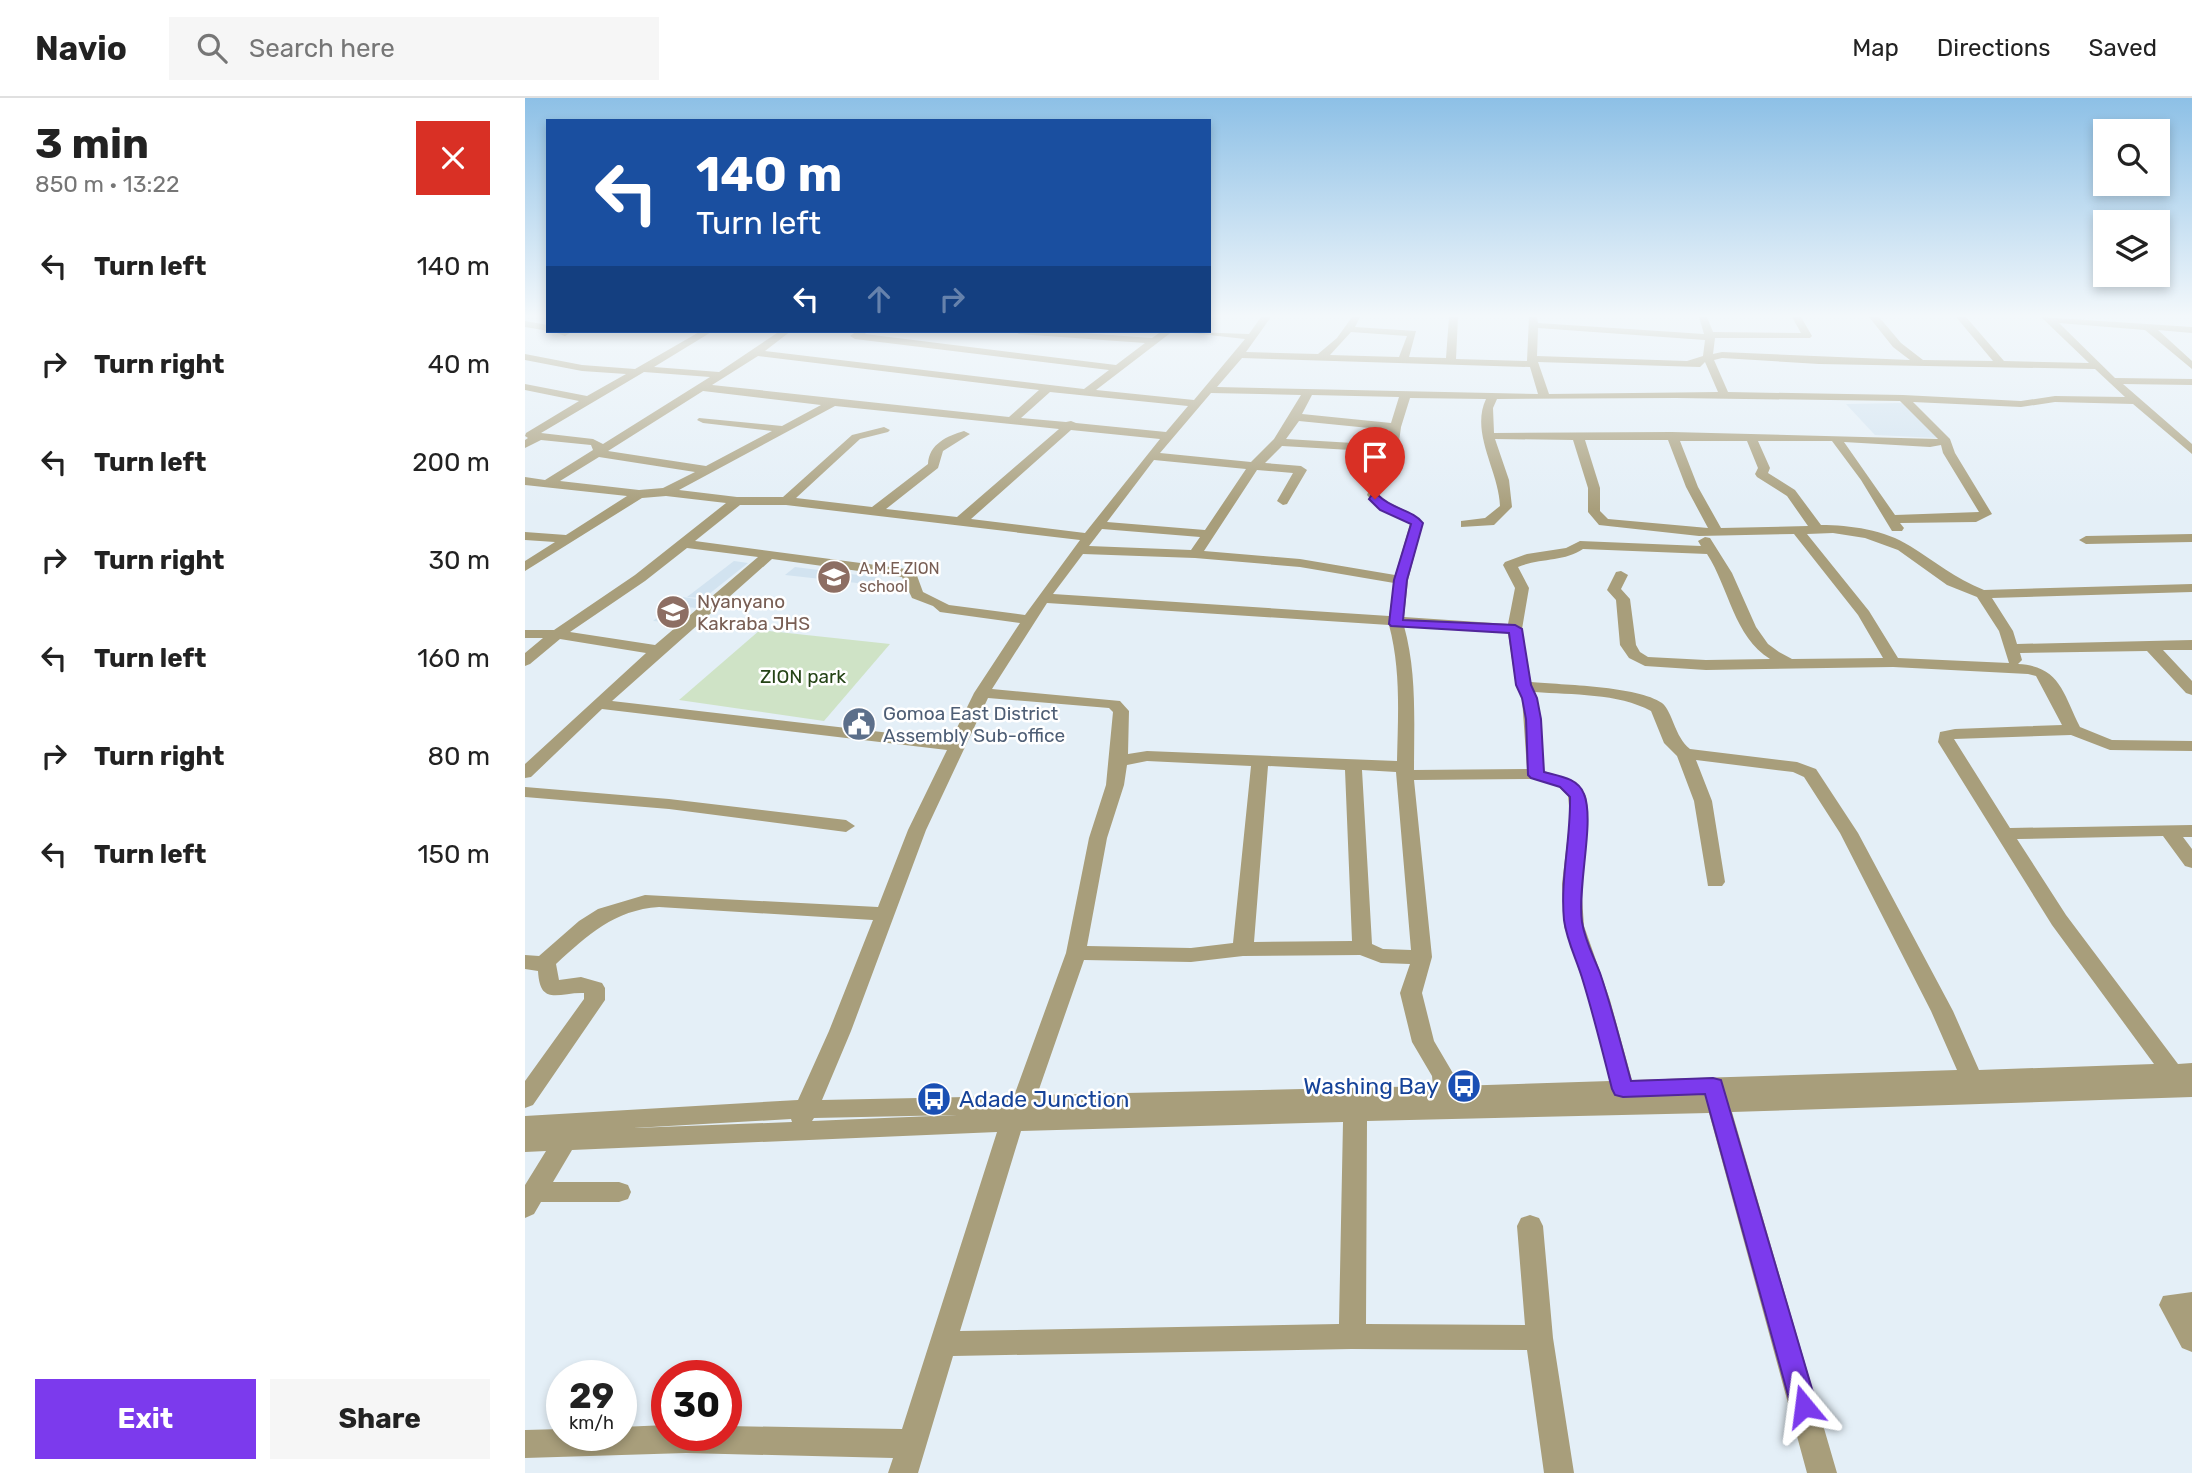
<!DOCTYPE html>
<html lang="en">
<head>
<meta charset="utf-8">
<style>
  :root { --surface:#fff; --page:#f6f6f6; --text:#222; --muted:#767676; --line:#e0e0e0; --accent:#7c3aed }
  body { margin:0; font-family:Rubik,sans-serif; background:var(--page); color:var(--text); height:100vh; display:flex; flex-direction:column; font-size:26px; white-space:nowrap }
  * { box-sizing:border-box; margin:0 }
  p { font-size:23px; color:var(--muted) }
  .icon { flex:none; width:38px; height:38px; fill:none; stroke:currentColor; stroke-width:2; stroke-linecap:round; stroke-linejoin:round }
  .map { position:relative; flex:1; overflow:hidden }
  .panel { display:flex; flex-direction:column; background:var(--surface); width:525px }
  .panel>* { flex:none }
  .guide { position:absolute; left:21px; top:21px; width:665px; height:214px; border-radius:0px; box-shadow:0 4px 10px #0003; background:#1a4fa0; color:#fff; overflow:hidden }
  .buttons { position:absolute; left:1568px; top:21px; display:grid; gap:14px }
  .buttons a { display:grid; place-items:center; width:77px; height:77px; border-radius:0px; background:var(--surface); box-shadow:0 4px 10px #0003; font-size:35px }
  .speed { position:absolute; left:21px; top:1262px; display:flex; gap:14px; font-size:35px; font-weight:700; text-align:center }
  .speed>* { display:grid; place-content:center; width:91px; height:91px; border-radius:50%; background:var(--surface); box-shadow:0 4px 10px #0003; line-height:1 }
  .speed small { font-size:18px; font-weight:400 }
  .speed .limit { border:10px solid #d22; background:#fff; color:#111 }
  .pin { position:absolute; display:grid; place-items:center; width:60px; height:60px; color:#fff; margin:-72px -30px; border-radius:50% 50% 50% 0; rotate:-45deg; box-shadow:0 0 7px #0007 }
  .pin .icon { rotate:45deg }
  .me { position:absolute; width:77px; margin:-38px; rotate:344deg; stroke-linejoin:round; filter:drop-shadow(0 0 5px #0008) }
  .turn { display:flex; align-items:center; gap:24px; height:147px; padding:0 35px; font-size:32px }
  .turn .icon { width:91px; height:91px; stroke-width:2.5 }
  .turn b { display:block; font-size:49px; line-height:60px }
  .lanes { display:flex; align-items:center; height:66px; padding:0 35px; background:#0003; justify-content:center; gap:35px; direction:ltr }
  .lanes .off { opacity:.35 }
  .round { display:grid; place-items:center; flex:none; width:74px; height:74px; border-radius:0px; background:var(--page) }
  .head { display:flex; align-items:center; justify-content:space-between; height:119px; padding:0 35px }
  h1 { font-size:42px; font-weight:700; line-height:52px }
  .cta { display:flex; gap:14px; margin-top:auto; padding:14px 35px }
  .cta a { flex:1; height:80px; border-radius:0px; background:var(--accent); color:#fff; font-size:28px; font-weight:700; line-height:80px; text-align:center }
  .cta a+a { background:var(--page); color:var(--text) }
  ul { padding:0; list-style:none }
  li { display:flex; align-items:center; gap:21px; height:98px; padding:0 35px }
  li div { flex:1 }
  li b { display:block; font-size:26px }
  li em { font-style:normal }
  header { display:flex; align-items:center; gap:42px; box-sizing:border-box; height:98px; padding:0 35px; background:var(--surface); border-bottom:2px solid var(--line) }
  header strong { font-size:33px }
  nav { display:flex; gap:38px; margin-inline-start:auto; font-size:24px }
  .search { width:490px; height:63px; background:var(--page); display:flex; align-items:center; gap:18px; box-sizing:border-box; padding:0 24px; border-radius:0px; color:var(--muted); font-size:26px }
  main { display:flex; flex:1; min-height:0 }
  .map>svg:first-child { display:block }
  .built { fill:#d2e3f0 }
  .green { fill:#cfe3c6 }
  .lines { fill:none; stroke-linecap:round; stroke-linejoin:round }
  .minor { fill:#a89e7b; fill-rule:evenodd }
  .route { fill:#7c3aed; stroke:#51269a; stroke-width:2 }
  .labels { text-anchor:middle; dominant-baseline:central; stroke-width:5; stroke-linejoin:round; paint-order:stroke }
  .far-education-label { font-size:16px; fill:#785e54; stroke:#fff; text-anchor:start }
  .education-label { font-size:19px; fill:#785e54; stroke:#fff; text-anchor:start }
  .park-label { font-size:19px; fill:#254416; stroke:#fff }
  .service-label { font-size:19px; fill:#4e5e75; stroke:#fff; text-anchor:start }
  .near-transit-label { font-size:23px; fill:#164399; stroke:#fff; text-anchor:end }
</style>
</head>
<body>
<header>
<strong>Navio</strong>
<div class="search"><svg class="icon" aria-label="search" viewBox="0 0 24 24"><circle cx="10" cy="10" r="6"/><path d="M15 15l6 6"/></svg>Search here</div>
<nav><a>Map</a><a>Directions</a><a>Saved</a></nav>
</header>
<main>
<section class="panel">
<div class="head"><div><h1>3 min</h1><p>850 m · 13:22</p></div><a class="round" style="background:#d93025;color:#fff"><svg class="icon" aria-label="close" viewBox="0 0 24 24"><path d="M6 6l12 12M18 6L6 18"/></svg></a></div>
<ul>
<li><svg class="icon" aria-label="left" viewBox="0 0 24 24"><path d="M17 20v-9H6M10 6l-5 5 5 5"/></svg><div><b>Turn left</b></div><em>140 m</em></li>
<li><svg class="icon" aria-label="right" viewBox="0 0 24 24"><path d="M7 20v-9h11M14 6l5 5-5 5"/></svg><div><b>Turn right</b></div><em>40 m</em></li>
<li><svg class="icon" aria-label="left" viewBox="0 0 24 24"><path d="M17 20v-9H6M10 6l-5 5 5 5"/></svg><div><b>Turn left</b></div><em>200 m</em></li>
<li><svg class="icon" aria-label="right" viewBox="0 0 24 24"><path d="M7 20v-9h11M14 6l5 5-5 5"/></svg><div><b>Turn right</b></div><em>30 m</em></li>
<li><svg class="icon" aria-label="left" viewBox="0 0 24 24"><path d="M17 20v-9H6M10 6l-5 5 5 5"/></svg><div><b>Turn left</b></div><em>160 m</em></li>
<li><svg class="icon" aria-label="right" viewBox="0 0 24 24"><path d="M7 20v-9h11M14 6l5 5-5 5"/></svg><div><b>Turn right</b></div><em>80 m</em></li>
<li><svg class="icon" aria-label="left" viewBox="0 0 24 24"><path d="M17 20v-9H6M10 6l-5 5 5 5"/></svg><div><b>Turn left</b></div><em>150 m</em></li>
</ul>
<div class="cta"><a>Exit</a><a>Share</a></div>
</section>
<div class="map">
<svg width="1667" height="1375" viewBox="0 0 1667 1375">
  <rect width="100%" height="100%" fill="#e4eff7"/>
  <!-- built -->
  <g class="built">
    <path d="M1377,305L1413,340L1350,337L1321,306Z"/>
    <path d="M209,463L223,465L179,500L162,499Z"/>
    <path d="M270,469L357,480L350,487L260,477Z"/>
    <path d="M158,499L191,504L181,511L161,509L154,516L172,519L163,526L128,523Z"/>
  </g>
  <!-- green -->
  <path class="green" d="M235,532L365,546L299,623L154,602Z"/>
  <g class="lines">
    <!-- minor -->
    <g class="minor">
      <path d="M736,219H746L721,254L793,256L812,240L827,219H835L830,229L891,233L884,259L921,260L924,219H933L931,261L1002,263L1004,219H1012L1013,225L1179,236L1174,219H1182L1188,234L1276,235L1267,219H1276L1287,238L1285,240H1190L1188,256L1197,254L1385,262L1368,249L1344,219H1354L1376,245L1398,262L1468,263L1431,219H1441L1479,263L1564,265L1516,219L1667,229V235L1633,232L1667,263V271L1620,232L1534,225L1590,280L1667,281V287L1598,286L1667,346V356L1608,306L1530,304L1496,309L1388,304L1425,341L1430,355L1467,416L1451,424L1375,425L1379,430L1377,433H1367L1336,382L1307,343H1233L1245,370L1243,375L1270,392L1296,427C1325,427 1360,432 1385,448C1411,464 1429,480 1459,492L1667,486V494L1467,500L1488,533L1492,546L1667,542V552H1638L1667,583V597L1661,595L1622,553L1495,555L1497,562L1493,566C1535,568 1538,595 1555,629L1587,642L1667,643V653L1585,652L1546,637L1429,641L1485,730L1667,727V739H1658L1667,751V770L1660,768L1638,738L1492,741L1541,817L1653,966L1667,965V999L1207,1014L1312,1375H1282L1184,1015L842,1023L841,1226L1000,1227L992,1128L996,1120L1005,1117L1014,1120L1018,1128L1028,1240L1049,1375H1019L1002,1252L827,1251L428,1258L393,1375H363L368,1360L161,1355L0,1360V1332L37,1331V1337H96V1329L142,1327V1337H201V1328L377,1331L472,1034L47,1052L28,1084H94L103,1087L106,1094L103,1101L94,1104H16L9,1116L0,1120V1087L21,1053L0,1054V1018L273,1002L304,933L348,822L134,809C89,812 63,837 31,866L34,882L56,879L77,885L80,890V902L8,1007L0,1010V983L59,901V895C34,894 15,909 13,873L0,871V857L14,858L54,823L73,811L120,797L353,809L383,732L422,652L77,611L6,679L0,680V666L121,555L35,541L5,566L0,568V555L18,540H0V532H29L110,477L201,405L141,398L117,400L0,473V463L30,444L0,442V434L41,437L102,398L0,387V379L20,382L68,352L66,347L16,342L0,350V342L3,340L0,338L1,335L54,303L0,292V286L62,298L101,276L57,273L0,262V256L57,267L110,271L176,233H188L129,269L194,274L255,233H266L240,253L559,291L584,272L330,241L325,238L332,233H343L340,236L591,267L620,245L494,236L489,233H530L627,240L637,233L724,236ZM1013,230L1180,242L1178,258L1162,263L1012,258ZM648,233L720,241L669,302L571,292ZM826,234L882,238L874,259L805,257ZM233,258L514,292L484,319L187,287ZM717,260L1005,269L1013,296L692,289ZM1197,260L1294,266L1570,271L1600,299L1530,298L1496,303L1378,297L1203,294L1189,262ZM1013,264L1175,269L1180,264L1193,294L1024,296ZM119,274L185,279L78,346L68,341L16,335ZM178,293L296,307L257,328L174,320L172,322L178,325L247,333L181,368L83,353ZM525,294L663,308L641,334L551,325L546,323L541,324L496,320ZM686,295L776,297L749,341L726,364L635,355ZM787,297L874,299L866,325L777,316ZM885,300L961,301C945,335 974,373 975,408L960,420L936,423V429L969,427L987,409L984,382L970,341L1048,342L1063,390V414L1074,427L1174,438L1269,436L1333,517L1358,560L1267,561L1254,554L1243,546L1231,529L1207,475L1185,440L1180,439L1173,443L1176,448L1055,443L1041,450L1002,456L980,464L978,467L990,490L983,526L879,519L883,482L898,425C887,411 867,410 854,397L873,351L876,329ZM1151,300L1375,303L1413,341L1147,334L969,335L968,310L972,301ZM310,308L534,331L432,419L361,411L413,370L418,353L445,336L439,333C422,338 404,346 403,366L347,409L271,400L335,341L363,334L365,332L359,329L327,337L258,399H212L154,392ZM774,323L864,332L862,347L761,341ZM546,332L635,341L560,435L446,421ZM1060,342H1143L1161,389L1183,430L1083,421L1075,413V390ZM1155,343H1222L1233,370L1230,376L1232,379L1262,398L1283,428L1196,430L1173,389ZM1319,344L1405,349L1416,347L1418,355L1454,414L1370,417ZM757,348L860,354L842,397L853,409L885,426L870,477L775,461L679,453L732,372L768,375L752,403L758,407L762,406L782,372L776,368L740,365ZM74,359L170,374L138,390L114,392L35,383ZM629,362L721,371L680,432L582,424ZM215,407H261L555,442L500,517L424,507L398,494L391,475L381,471L170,443ZM577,431L675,439L666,452L564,448ZM1308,435L1340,440L1373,452L1422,487L1452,499L1474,533L1484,565L1373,560L1344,513L1282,436ZM162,450L233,459L130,547L45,534L120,483ZM1058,451L1182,456C1204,490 1209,539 1245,561L1181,562L1123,559L1115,554L1111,547L1105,501L1096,491L1103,477L1096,473L1091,474L1082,492L1091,502L1095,547L1104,560L1120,568L1181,572L1368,569L1503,576L1511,578L1537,627L1430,631L1415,634L1413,644L1527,827L1629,966L1454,972L1428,913L1333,735L1291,671L1272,664L1165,651C1149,638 1148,614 1137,605C1113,588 1037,587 1006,584L997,531L1004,490L993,469C1014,460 1039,464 1058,451ZM558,456L670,460L775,469L869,485L864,518L528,496ZM247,461L377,479L387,500L408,508L415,514L495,525L449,595L426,642L87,603ZM522,505L864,527C876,572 873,617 872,663L622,653L603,656L604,613L595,603L467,591ZM879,528L983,535L991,588L997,600L1002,671L889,672C889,623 892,575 879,528ZM1010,594C1047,597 1093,595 1126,613L1139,645L1152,658L1169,703L1183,788H1197L1200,784L1187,703L1171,662L1268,674L1279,679L1315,735L1406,913L1432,972L1107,982L1085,902L1059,828L1056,786L1063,718L1061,698L1047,682L1019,673L1016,621ZM463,600L584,610L588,614L581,687L564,740L541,855L489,998L297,1002L326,933L401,732ZM622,663L726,668L708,845L666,850L562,848L582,740L599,687L602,667ZM743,668L820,672L827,843L729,844ZM837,672L871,674L886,852L858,851L847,846ZM1011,681L1034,689L1043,698L1045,718L1037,786L1039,828L1064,902L1085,983L931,988L929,977L909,943L897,895L907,859L889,682ZM835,857L856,865L885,866L875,895L887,944L907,978L908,988L512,997L559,862L666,864L718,858ZM432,1017L287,1023L289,1020ZM266,1021L267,1024L109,1030ZM818,1024L814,1226L435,1233L496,1033Z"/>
      <path d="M0,223L23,227L24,233L0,229Z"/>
      <path d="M26,233H43L45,235L40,238Z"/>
      <path d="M1667,436V444L1561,446L1554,442L1561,438Z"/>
      <path d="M0,689L144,701L321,722L330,728L321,734L144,711L0,699Z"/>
      <path d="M1667,1194V1254L1657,1250L1634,1207L1638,1198Z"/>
    </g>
  </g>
  <!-- sky -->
  <linearGradient id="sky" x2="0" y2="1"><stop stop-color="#8dc0e6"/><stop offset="0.53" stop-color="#f3f8fb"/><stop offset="1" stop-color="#f3f8fb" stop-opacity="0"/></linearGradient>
  <rect width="1667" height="411" fill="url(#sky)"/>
  <!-- route -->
  <path class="route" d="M846,398H854C867,411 888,412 898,425L882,482L878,522L990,527L997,531L1006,587L1012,600L1016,621L1019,674C1034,678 1053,680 1059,696C1070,723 1052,788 1057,824C1060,843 1068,857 1075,875C1087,910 1096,947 1106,983L1188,980L1196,982L1292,1308L1288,1317L1279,1320L1270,1317L1266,1308L1180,996L1098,999L1090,997L1087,991C1078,955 1069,919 1058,883C1052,862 1042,844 1039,822C1035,781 1046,741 1045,699L1035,689L1006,680L1003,677L1001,621L997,600L991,587L984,535L866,528L864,526L869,482L886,426L855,412L844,401Z"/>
  <!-- icons -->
  <defs>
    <g id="school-disc" transform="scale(1.75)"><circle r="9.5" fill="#8d6e63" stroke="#fff"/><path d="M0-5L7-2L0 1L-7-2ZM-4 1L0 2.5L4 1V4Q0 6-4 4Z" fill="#fff"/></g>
    <g id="civic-disc" transform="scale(1.75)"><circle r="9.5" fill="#5c6f8a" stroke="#fff"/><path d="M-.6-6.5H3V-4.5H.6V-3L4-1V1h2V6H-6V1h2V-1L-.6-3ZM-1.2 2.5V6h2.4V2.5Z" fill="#fff"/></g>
    <g id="bus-disc" transform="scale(1.75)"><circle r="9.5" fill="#1a4fb4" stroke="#fff"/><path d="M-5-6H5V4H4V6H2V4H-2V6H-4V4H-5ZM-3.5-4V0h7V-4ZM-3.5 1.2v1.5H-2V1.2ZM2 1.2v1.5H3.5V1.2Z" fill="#fff"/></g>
  </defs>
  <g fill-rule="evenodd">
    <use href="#school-disc" x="309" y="479"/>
    <use href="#school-disc" x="148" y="514"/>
    <use href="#civic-disc" x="334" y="626"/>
    <use href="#bus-disc" x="939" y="988"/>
    <use href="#bus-disc" x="409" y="1001"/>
  </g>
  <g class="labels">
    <!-- far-education labels -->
    <g class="far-education-label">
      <text x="334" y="470">A.M.E ZION<tspan x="334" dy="18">school</tspan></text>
    </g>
    <!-- education labels -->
    <g class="education-label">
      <text x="172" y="503">Nyanyano<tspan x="172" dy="22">Kakraba JHS</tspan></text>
    </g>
    <!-- park labels -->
    <g class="park-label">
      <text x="278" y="578">ZION park</text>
    </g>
    <!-- service labels -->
    <g class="service-label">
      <text x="358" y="615">Gomoa East District<tspan x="358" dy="22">Assembly Sub-office</tspan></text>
    </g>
    <!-- near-transit labels -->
    <g class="near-transit-label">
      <text x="914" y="988">Washing Bay</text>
      <text x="434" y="1001" text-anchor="start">Adade Junction</text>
    </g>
  </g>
</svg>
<div class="buttons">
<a><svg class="icon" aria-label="search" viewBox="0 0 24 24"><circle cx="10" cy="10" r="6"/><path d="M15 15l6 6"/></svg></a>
<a><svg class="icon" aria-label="layers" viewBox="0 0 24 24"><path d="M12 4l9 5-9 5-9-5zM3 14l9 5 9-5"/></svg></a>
</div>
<div class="speed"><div>29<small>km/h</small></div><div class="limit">30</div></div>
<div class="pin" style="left:850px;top:401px;background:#d93025"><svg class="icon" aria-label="arrive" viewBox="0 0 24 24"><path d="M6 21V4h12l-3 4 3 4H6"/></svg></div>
<svg class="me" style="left:1279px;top:1308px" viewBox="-20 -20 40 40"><path d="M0-17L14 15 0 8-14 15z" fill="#7c3aed" stroke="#fff" stroke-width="4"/></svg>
<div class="guide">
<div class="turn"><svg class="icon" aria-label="left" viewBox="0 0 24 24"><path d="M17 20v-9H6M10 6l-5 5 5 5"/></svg><div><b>140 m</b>Turn left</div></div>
<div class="lanes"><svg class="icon" aria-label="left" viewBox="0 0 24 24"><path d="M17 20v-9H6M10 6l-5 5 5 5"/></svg><svg class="icon off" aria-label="ahead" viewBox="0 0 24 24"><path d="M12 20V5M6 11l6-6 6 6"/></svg><svg class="icon off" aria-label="right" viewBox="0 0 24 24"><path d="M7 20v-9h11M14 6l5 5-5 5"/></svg></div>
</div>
</div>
</main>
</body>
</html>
